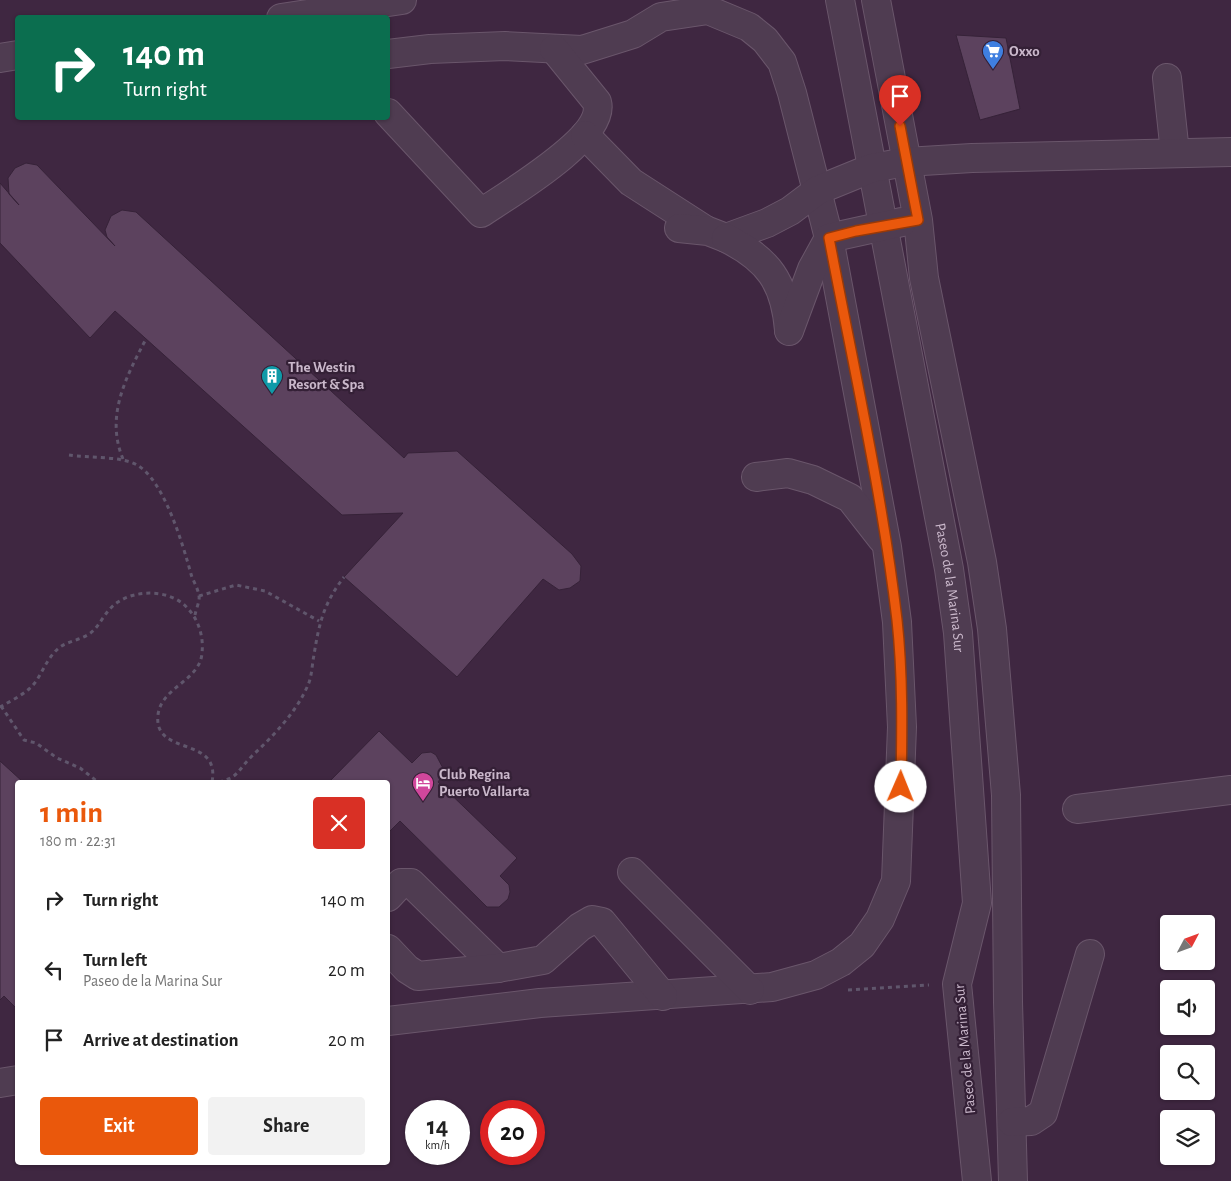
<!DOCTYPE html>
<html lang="en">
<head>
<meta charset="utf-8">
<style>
  :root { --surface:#fff; --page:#f2f2f2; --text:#222; --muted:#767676; --accent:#ea580c }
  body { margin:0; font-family:"Alegreya Sans",sans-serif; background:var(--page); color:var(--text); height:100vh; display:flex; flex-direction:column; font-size:19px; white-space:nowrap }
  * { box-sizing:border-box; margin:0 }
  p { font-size:16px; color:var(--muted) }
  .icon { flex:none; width:28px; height:28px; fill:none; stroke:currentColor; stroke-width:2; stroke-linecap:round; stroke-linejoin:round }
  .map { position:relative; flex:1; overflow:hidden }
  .panel { position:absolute; left:15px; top:780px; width:375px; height:385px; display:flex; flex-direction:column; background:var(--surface); border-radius:5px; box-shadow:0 1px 4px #0004 }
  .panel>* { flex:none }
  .banner { position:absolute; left:15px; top:15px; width:375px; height:105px; border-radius:5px; box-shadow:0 1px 4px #0004; background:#0b6e4f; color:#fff; overflow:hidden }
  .needle { width:32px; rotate:49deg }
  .buttons { position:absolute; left:1160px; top:915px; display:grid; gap:10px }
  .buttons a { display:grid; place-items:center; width:55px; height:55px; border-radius:5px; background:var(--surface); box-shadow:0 1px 4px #0004; font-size:25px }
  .speed { position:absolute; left:405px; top:1100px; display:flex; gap:10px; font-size:25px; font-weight:700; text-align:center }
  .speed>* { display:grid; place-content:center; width:65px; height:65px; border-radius:50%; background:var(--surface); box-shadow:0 1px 4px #0004; line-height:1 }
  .speed small { font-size:12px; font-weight:400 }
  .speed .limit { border:8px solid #d22; background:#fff; color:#111 }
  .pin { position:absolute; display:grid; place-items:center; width:42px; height:42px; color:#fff; margin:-51px -21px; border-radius:50% 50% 50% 0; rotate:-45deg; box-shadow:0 0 5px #0007 }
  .pin .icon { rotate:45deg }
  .me { position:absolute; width:55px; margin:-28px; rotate:1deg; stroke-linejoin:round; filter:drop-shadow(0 0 4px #0008) }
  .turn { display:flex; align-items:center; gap:18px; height:105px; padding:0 25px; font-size:22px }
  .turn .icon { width:65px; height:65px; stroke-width:2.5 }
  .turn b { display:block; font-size:35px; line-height:42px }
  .round { display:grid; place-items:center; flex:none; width:52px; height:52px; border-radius:5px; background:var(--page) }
  .headline { display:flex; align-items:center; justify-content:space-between; height:85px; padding:0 25px }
  h1 { font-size:30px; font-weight:700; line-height:38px; color:var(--accent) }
  .action { display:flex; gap:10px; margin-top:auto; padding:10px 25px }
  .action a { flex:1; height:58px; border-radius:5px; background:var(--accent); color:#fff; font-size:20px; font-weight:700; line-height:58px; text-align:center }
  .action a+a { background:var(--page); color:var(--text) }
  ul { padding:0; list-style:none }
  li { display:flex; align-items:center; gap:15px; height:70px; padding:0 25px }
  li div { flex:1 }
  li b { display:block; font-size:19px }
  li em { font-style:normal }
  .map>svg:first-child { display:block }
  .building { fill:#5c425e; stroke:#362238 }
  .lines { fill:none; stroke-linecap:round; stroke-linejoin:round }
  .minor-casing { stroke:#6a566b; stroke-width:30 }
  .path { stroke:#60566c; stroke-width:3; stroke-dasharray:4 4; stroke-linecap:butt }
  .minor { stroke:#4f3c51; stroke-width:28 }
  .route-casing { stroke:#983908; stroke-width:12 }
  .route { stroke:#ea580c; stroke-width:9 }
  .labels { text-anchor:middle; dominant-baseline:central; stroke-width:4.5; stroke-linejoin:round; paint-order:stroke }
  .poi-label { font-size:15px; font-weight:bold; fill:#cab8cb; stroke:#342036; text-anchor:start }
  .street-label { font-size:15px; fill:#cab8cb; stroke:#342036 }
</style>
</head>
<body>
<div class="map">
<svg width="1231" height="1181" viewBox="0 0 1231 1181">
  <rect width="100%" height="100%" fill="#3f2741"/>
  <!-- building -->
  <g class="building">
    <path d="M956,35L1006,38L1020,109L980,120Z"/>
    <path d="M26,163L37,165L115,246L107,237L105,230L111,216L122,210L136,212L404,458L408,453L457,451L572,554L581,566L580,581L570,588L559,590L543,579L457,677L344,577L403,513L342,515L115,311L90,338L0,243V183L19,205L9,194L8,178L15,168Z"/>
    <path d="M379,731L412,763L422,753L431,752L436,755L445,772L438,782L517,858L500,876L509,885L510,892L508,899L499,907H487L400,821L388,833V782H329Z"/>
    <path d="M0,761L23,782H18V1010L4,996L0,1000Z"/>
  </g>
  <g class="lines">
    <!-- minor casing -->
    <g class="minor-casing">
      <g id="minor">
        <path id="s1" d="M840,0L949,569L958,633L977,903L957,984L977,1181"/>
        <path d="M876,0L918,220L924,278L982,562L992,629L1006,795L1008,1002L1013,1181"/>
        <path d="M281,18L402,0"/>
        <path d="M388,54L430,49L505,46L582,50L633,34L661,17L708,10L749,27L765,40L782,62L792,93L829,238L887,547L897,622L902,727L896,881L880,919L862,945L841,962L816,975L772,987L540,1003L388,1021"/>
        <path d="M0,58L18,55"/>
        <path d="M1167,78L1175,153"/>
        <path d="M388,113L481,213C506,196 607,137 597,102L554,49"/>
        <path d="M585,135L631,182L704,229"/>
        <path d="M679,228L708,231L726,238L767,223L790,211L818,190L872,168L906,162L972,158L1231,152"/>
        <path d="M726,238C768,259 785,282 789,330"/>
        <path d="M789,331L812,269L829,238L902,222"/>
        <path d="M756,477L788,473L813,480L850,498L882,539"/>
        <path d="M1077,809L1231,790"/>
        <path d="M632,872L750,990"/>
        <path d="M388,897L401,883H411L498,968"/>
        <path d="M388,949L407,969L418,976L498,968L543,960L580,927L592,920L602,922L663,996"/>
        <path d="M0,1083L18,1080"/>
        <path d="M1012,1122L1031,1121L1043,1113L1090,954"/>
      </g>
    </g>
    <!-- path -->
    <g class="path">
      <path d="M69,455C88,458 122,456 137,465C164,480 183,545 191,574C193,581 198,588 199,596C200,601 196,609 195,615"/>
      <path d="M123,459C105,416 126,377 146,339"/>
      <path d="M199,596L236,585L265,591L319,621"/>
      <path d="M1,706L24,740L36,743L57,758L80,768L98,782"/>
      <path d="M0,707C9,702 21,696 29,689C42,678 44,660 60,647C70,640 84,640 94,630C102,621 107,609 118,602C136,590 165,590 182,603C197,615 204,634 202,653C200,681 161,687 158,715C153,757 221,735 212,782"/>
      <path d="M219,782C238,778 238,770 251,757C273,736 296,713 308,685C312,676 312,664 314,655C319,623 324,603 344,577"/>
      <path d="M848,990L929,985"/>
    </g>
    <!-- minor -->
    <use href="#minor" class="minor"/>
  </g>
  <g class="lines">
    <!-- route casing -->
    <g class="route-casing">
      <path id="route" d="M900,126L918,220L856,231L829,238C853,365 882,492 897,620C903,675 902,732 901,787"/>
    </g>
    <!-- route -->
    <use href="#route" class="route"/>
  </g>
  <!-- icons -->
  <defs>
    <g id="supermarket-pin" transform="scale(1.125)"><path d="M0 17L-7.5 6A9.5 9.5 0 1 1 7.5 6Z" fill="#3f7fe0" stroke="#342036"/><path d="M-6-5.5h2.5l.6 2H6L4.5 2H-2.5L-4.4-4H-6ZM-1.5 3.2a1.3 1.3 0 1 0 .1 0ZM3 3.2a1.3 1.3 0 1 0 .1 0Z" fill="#fff"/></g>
    <g id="building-pin" transform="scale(1.125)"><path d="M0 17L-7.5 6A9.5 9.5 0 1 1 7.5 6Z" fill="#0f9aa8" stroke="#342036"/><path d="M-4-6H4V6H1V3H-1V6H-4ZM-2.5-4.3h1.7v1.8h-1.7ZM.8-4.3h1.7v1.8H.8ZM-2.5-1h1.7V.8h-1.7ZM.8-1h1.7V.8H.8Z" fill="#fff"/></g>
    <g id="hotel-pin" transform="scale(1.125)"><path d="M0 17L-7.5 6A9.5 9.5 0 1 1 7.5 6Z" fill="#d1479c" stroke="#342036"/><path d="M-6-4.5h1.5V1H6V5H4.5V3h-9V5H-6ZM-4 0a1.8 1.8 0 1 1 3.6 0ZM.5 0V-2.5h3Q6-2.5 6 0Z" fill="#fff"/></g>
  </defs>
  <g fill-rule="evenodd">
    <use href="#supermarket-pin" x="993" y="51"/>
    <use href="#building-pin" x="272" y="376"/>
    <use href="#hotel-pin" x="423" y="783"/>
  </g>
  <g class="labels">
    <!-- poi labels -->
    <g class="poi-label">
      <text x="1009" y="51">Oxxo</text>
      <text x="288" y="367">The Westin<tspan x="288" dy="17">Resort &amp; Spa</tspan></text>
      <text x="439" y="774">Club Regina<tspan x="439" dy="17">Puerto Vallarta</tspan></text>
    </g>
    <!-- street labels -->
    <g class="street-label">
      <text stroke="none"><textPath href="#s1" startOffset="598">Paseo de la Marina Sur</textPath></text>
      <text transform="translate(965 1049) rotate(-95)">Paseo de la Marina Sur</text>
    </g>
  </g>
</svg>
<div class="buttons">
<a><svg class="needle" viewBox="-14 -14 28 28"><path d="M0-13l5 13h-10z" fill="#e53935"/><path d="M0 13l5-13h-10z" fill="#767676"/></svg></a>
<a><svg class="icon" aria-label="sound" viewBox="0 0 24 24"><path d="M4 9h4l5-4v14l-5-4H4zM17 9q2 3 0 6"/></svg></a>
<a><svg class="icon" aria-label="search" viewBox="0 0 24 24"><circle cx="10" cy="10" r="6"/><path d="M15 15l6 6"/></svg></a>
<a><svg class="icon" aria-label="layers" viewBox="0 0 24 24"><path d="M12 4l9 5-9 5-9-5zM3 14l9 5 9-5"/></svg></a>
</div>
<div class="speed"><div>14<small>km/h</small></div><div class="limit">20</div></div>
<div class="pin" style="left:900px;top:126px;background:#d93025"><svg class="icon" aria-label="arrive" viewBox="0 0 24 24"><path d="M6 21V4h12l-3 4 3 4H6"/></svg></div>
<svg class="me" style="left:901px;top:787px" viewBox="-20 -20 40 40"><circle r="19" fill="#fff"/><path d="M0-13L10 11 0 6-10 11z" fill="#ea580c"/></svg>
<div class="banner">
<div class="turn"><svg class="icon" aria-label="right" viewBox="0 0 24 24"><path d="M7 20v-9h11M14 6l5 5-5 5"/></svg><div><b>140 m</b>Turn right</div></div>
</div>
<section class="panel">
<div class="headline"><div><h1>1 min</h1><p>180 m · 22:31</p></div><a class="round" style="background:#d93025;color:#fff"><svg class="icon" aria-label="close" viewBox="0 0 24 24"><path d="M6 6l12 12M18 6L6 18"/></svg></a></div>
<ul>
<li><svg class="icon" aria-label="right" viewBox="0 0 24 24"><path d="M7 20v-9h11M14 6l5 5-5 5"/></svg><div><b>Turn right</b></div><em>140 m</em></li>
<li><svg class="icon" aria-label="left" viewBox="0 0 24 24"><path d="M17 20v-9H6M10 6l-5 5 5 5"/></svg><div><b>Turn left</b><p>Paseo de la Marina Sur</p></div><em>20 m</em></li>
<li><svg class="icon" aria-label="arrive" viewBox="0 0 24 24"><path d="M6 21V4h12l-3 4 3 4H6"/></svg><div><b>Arrive at destination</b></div><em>20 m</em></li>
</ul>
<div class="action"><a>Exit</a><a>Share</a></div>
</section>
</div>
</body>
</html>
